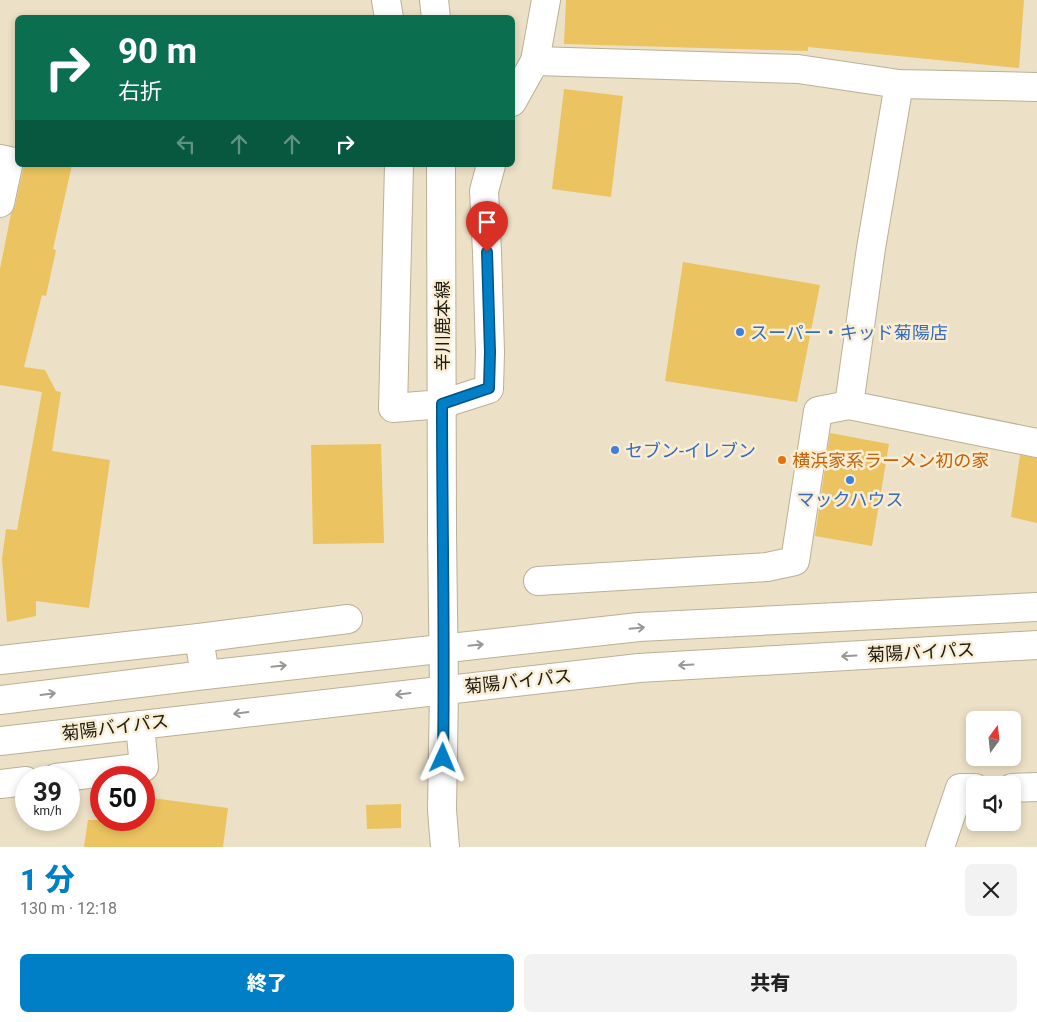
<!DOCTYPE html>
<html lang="ja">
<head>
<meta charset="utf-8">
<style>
  :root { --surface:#fff; --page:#f2f2f2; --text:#222; --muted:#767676; --accent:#007fc7 }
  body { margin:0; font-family:Roboto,"Noto Sans JP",sans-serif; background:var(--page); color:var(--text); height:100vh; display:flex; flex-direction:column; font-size:19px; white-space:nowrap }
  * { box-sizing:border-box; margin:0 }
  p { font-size:16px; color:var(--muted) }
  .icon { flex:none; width:28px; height:28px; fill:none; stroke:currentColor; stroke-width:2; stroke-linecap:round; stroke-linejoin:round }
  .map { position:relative; height:847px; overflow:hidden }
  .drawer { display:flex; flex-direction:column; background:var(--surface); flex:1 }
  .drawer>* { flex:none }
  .banner { position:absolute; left:15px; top:15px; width:500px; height:152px; border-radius:8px; box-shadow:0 2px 8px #0003; background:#0b6e4f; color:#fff; overflow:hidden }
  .needle { width:32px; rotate:15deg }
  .controls { position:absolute; left:966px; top:711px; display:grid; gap:10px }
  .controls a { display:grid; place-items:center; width:55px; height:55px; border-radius:8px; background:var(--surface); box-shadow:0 2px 8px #0003; font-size:25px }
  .speed { position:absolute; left:15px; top:766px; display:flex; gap:10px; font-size:25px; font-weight:700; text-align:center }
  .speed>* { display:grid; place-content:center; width:65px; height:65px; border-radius:50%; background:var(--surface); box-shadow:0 2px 8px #0003; line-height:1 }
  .speed small { font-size:12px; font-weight:400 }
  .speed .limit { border:8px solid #d22; background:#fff; color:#111 }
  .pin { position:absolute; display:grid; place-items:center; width:42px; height:42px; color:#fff; margin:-51px -21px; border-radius:50% 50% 50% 0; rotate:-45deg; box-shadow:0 0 5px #0007 }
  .pin .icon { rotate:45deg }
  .me { position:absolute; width:55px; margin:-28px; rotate:1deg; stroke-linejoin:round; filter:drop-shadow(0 0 4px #0008) }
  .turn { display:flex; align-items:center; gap:18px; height:105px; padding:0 20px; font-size:22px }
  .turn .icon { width:65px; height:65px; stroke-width:2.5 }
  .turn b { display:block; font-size:35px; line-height:42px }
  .lanes { display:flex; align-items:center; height:48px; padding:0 20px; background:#0003; justify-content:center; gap:25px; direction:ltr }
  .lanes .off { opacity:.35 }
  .round { display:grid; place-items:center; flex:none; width:52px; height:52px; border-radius:8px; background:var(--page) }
  .summary { display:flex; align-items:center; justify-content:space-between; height:85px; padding:0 20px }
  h1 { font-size:30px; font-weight:800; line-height:38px; color:var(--accent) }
  .button { display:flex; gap:10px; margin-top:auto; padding:10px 20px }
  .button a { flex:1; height:58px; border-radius:8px; background:var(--accent); color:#fff; font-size:20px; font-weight:800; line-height:58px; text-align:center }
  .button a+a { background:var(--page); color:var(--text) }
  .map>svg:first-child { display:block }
  .building { fill:#ebc360 }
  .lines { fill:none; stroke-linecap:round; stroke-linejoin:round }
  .minor-casing { stroke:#bbb097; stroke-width:30 }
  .secondary-casing { stroke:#bbb097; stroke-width:30 }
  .trunk-casing { stroke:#bbb097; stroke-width:30 }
  .minor { stroke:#fff; stroke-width:28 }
  .secondary { stroke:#fff; stroke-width:28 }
  .trunk { stroke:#fff; stroke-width:28 }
  .oneway { stroke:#9a9894 }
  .route-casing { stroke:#005381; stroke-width:12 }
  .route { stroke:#007fc7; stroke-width:9 }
  .shop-dot { fill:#3f7fe0; stroke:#f9edd3; stroke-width:2 }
  .food-dot { fill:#e8710a; stroke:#f9edd3; stroke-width:2 }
  .labels { text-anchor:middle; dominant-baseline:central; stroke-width:5; stroke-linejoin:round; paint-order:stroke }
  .street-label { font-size:18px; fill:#1f1b11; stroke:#f9edd3 }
  .shop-label { font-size:18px; fill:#366cbe; stroke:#f9edd3; text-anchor:start }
  .food-label { font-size:18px; fill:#c56008; stroke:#f9edd3; text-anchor:start }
</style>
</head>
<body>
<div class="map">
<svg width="1037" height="847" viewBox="0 0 1037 847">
  <rect width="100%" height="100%" fill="#ece0c6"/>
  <!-- building -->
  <g class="building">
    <path d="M566,0H1024L1019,68L808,47V51L564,44Z"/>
    <path d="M564,89L623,96L611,197L552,189Z"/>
    <path d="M24,165H72L53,249L56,250L46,296L42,295L24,367L45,370L56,391L61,392L52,451L110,460L89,608L36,601V616L7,622L2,559L6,529L17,530L42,392L0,385V269L11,214L15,206Z"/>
    <path d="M683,262L820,285L797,402L665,381Z"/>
    <path d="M830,433L889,444L872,546L815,536Z"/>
    <path d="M381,444L384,543L313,544L311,445Z"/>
    <path d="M1020,455L1037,458V523L1011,517Z"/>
    <path d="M144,797L228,808L223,847H84L88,820H144Z"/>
    <path d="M401,804V828L367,829L366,805Z"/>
  </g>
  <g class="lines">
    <!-- minor casing -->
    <g class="minor-casing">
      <g id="minor">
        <path d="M386,0L389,18"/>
        <path d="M535,61L798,69L899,84L1037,87"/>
        <path d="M512,102L535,61L546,0"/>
        <path d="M0,159L9,161L0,203"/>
        <path d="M399,165L393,408L442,404L489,389L490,352L487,252L484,191L491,165"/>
        <path d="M849,405L871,248L899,84"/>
        <path d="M538,581L767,567L795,561L818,411L849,405L1037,443"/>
        <path d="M199,638L348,619"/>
        <path d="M0,660L199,638L205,675"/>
        <path d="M56,778L144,767L140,725"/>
        <path d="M0,784L26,781"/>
        <path d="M1012,788L1037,787"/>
        <path d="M940,847L960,788H975"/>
      </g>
    </g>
    <!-- secondary casing -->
    <g class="secondary-casing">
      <g id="secondary">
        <path d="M434,0L436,18"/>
        <path d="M441,165L442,533L444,690L442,810L445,847"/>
      </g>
    </g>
    <!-- trunk casing -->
    <g class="trunk-casing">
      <g id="trunk">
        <path d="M0,700L205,675L639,627L1037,607"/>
        <path d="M0,741L639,668L1037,645"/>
      </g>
    </g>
    <!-- minor -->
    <use href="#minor" class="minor"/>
    <!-- secondary -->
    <use href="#secondary" class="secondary"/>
    <!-- trunk -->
    <use href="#trunk" class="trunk"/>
  </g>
  <!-- one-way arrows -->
  <defs><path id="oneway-shaft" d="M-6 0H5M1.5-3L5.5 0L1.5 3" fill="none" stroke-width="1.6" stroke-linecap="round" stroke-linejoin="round" transform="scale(1.25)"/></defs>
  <g class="oneway">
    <use href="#oneway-shaft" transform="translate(637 628) rotate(-5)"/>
    <use href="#oneway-shaft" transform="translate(476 645) rotate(-6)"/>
    <use href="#oneway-shaft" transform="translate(849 656) rotate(177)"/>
    <use href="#oneway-shaft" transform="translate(686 665) rotate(177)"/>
    <use href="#oneway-shaft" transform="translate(279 666) rotate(-6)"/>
    <use href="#oneway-shaft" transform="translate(48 694) rotate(-7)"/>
    <use href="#oneway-shaft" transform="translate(403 694) rotate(173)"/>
    <use href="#oneway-shaft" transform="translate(241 713) rotate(173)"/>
  </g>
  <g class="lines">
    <!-- route casing -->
    <g class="route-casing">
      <path id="route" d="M443,758C445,640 442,522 442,404L489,388L490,352L487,252"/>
    </g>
    <!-- route -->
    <use href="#route" class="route"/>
  </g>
  <!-- markers -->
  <g class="shop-dot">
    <circle cx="740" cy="332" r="5"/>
    <circle cx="615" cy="450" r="5"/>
    <circle cx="850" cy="480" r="5"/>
  </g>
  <circle class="food-dot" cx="782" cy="460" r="5"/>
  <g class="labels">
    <!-- street labels -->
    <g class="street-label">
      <text transform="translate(442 326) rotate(-90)">辛川鹿本線</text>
      <text transform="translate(921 652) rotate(-3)">菊陽バイパス</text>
      <text transform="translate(518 681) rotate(-6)">菊陽バイパス</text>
      <text transform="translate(115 727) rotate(-7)">菊陽バイパス</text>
    </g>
    <!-- shop labels -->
    <g class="shop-label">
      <text x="750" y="332">スーパー・キッド菊陽店</text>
      <text x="625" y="450">セブン-イレブン</text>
      <text x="850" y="499" text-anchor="middle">マックハウス</text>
    </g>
    <!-- food labels -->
    <g class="food-label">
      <text x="792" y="460">横浜家系ラーメン初の家</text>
    </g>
  </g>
</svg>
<div class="controls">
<a><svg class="needle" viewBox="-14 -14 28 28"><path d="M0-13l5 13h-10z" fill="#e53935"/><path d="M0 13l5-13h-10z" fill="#767676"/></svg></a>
<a><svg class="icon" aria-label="sound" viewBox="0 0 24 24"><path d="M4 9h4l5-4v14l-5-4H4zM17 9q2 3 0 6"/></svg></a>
</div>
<div class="speed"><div>39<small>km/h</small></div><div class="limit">50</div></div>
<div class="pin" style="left:487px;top:252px;background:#d93025"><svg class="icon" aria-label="arrive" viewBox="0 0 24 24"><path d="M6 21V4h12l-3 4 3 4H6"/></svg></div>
<svg class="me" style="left:443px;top:758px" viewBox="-20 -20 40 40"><path d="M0-17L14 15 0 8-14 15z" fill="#007fc7" stroke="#fff" stroke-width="4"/></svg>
<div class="banner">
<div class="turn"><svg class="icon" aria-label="right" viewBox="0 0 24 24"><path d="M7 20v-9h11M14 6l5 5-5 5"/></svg><div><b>90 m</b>右折</div></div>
<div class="lanes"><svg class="icon off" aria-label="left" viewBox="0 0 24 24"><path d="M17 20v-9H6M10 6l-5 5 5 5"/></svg><svg class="icon off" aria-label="ahead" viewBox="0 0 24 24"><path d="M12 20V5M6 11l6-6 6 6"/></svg><svg class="icon off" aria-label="ahead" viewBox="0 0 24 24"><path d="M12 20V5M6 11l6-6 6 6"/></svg><svg class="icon" aria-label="right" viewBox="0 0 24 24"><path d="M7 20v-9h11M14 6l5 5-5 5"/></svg></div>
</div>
</div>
<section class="drawer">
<div class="summary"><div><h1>1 分</h1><p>130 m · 12:18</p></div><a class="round"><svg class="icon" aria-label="close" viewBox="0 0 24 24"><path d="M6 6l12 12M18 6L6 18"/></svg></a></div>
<div class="button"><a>終了</a><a>共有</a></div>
</section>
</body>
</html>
